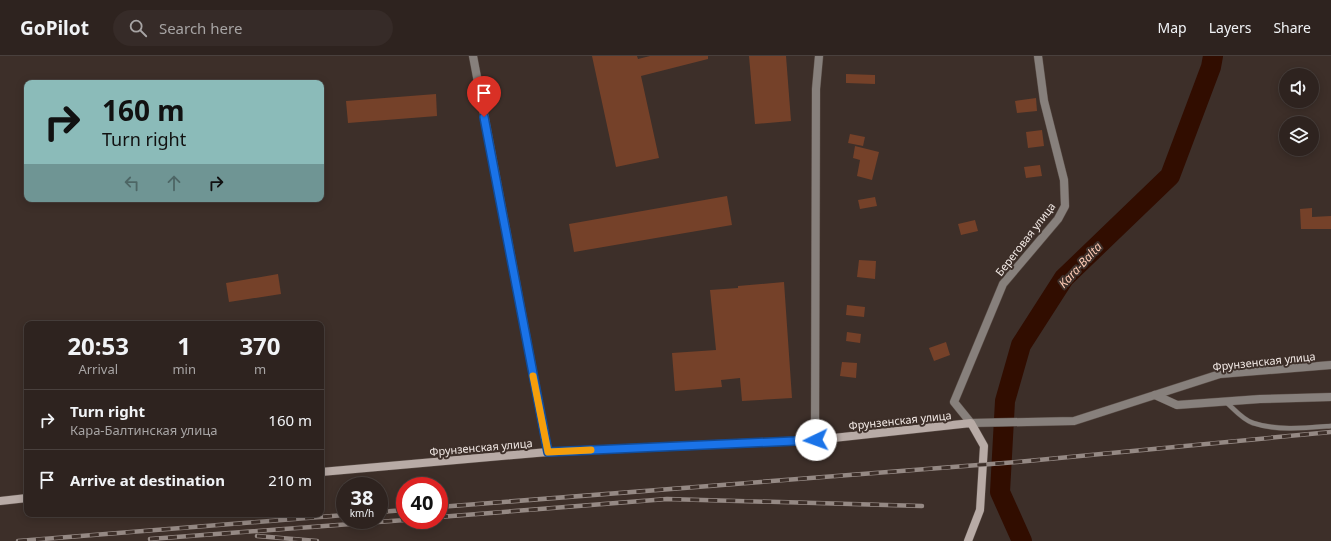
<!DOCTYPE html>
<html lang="en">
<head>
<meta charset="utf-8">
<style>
  :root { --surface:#2e231f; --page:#362b28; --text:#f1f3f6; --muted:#a7a4a4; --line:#49403d }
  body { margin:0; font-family:"Noto Sans",sans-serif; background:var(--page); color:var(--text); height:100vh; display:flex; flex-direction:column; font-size:15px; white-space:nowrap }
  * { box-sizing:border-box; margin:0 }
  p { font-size:13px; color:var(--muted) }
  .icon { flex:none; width:22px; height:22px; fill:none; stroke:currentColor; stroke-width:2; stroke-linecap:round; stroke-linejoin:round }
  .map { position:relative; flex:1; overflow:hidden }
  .sheet { position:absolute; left:24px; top:265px; width:300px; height:196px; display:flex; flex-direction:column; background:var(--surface); border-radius:8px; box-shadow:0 2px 10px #0003,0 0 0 1px var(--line) }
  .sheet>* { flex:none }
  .hud { position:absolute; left:24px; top:24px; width:300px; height:122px; border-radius:8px; box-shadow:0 2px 10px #0003,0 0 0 1px var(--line); background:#8bbbb9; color:#111; overflow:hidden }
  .controls { position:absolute; left:1279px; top:12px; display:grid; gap:8px }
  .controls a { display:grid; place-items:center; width:40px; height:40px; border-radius:50%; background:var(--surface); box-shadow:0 2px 10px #0003,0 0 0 1px var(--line); font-size:20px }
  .speed { position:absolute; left:336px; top:421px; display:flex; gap:8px; font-size:20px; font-weight:700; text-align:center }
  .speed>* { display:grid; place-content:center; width:52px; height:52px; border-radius:50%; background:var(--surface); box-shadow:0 2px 10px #0003,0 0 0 1px var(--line); line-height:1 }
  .speed small { font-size:10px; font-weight:400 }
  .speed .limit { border:6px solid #d22; background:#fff; color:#111 }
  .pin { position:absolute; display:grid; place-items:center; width:34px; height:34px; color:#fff; margin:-41px -17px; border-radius:50% 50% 50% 0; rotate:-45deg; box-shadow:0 0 4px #0007 }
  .pin .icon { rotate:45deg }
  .me { position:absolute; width:44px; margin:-22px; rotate:267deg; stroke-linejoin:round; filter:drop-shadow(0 0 3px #0008) }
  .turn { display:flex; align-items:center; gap:14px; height:84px; padding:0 12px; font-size:18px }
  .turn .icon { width:52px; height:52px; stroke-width:2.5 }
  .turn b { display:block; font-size:28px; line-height:34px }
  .lanes { display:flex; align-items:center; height:38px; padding:0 12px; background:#0003; justify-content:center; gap:20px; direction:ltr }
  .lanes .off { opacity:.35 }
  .eta { display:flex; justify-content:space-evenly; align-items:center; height:68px; text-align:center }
  .eta b { font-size:24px; font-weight:700; line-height:28px }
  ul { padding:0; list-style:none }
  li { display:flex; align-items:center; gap:12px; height:60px; padding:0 12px; border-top:1px solid var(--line) }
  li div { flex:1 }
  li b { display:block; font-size:15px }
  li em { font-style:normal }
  header { display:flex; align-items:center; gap:24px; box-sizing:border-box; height:56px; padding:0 20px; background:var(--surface); border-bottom:1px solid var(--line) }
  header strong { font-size:19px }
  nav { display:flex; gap:22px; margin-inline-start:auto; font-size:14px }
  .search { width:280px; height:36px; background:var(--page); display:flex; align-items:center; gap:10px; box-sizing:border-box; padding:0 14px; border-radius:22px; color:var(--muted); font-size:15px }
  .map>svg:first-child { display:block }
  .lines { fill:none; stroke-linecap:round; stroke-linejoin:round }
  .river { stroke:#310d00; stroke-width:20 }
  .building { fill:#754129 }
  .lane-casing { stroke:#5a4d47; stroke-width:5.5 }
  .street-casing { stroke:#5a4d47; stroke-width:9 }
  .secondary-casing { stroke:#5a4d47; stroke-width:9 }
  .lane { stroke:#87807c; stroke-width:4.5 }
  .street { stroke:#87807c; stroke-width:8 }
  .secondary { stroke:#b8aba6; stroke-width:8 }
  .rail-casing { stroke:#958984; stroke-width:4.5 }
  .rail { stroke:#3d2f29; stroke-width:3; stroke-dasharray:9; stroke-linecap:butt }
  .route-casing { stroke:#114b97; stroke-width:10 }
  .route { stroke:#1a73e8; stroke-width:7 }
  .slow { stroke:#f59e0b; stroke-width:7 }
  .labels { text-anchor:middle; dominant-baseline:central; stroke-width:4; stroke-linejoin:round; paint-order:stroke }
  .street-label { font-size:11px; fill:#f2e9e5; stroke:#3d2f29 }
  .water-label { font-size:12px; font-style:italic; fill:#fdcab4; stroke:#3d2f29 }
</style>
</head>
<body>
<header>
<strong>GoPilot</strong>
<div class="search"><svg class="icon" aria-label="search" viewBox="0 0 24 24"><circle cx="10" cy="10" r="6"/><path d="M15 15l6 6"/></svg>Search here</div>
<nav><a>Map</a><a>Layers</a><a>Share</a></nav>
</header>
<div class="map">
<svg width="1331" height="485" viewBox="0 0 1331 485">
  <rect width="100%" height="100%" fill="#3d2f29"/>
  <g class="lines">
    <!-- river -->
    <path class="river" d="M1022,485L1000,436L1005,345L1021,289L1064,222L1170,120L1211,11L1213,0"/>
  </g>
  <!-- building -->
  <g class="building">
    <path d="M592,0H637L638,3L650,0H708V3L641,20L659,102L616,111Z"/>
    <path d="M749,0H786L791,65L755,68Z"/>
    <path d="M846,18L875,19V28L846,27Z"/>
    <path d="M436,38L437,60L348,67L346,45Z"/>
    <path d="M1036,42L1037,55L1017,57L1015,45Z"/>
    <path d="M1042,74L1044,90L1028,92L1026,76Z"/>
    <path d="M850,78L865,81L863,90L848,87Z"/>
    <path d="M855,90L879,96L872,124L857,120L860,104L853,102Z"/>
    <path d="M1040,109L1042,120L1026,122L1024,111Z"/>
    <path d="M727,140L732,169L574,196L569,168Z"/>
    <path d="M875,141L877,150L860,153L858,144Z"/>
    <path d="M1312,152V161L1331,160V173H1301L1300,153Z"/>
    <path d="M975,164L978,175L961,179L958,168Z"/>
    <path d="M859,204L876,205L875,223L857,221Z"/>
    <path d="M278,218L281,238L229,246L226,227Z"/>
    <path d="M784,226L792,342L742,345L740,322L721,324L722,331L675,335L672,297L716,294L710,234L738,232V230Z"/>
    <path d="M847,249L865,251L864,261L846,259Z"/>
    <path d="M847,276L861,278L860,287L846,285Z"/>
    <path d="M946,286L950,299L934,305L929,292Z"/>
    <path d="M842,306L857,307L856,322L840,320Z"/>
  </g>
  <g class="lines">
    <!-- lane casing -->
    <g class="lane-casing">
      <path id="lane" d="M1226,346C1234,353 1243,364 1253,367C1277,375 1306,372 1331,370"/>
    </g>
    <!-- street casing -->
    <g class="street-casing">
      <g id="street">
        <path d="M473,0L548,396"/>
        <path d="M1038,0L1044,45L1064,124L1065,150L1058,163L1003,228L954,346L971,367L1074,365L1220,318L1331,309"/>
        <path d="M1155,339L1177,349L1260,343L1331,341"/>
        <path d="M815,384L816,33L819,0"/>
      </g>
    </g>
    <!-- secondary casing -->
    <g class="secondary-casing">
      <g id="secondary">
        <path d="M321,416L548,396L815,384L971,367L984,390L980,454L968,485"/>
        <path d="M0,445L27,442"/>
      </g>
    </g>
    <!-- lane -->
    <use href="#lane" class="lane"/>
    <!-- street -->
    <use href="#street" class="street"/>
    <!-- secondary -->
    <use href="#secondary" class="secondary"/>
    <!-- rail casing -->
    <g class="rail-casing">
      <g id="rail">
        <path d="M439,451L1017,406L1331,376"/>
        <path d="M379,456L405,454"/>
        <path d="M439,461L667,443L922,450"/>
        <path d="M257,480L317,485"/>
        <path d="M150,483L405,464"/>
        <path d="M18,485L345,459"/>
      </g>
    </g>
    <!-- rail -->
    <use href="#rail" class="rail"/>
  </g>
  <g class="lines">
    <!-- route casing -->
    <g class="route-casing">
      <path id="route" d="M484,61L548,396L816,384"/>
    </g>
    <!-- route -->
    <use href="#route" class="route"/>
    <!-- slow -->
    <path class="slow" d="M533,320L548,396L591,394"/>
  </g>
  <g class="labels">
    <!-- street labels -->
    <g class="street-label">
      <text transform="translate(1025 183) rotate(-52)">Береговая улица</text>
      <text transform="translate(1264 305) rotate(-6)">Фрунзенская улица</text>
      <text transform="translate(900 364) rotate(-6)">Фрунзенская улица</text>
      <text transform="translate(481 391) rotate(-5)">Фрунзенская улица</text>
    </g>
    <!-- water labels -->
    <g class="water-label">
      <text transform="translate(1080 209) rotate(-47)">Kara-Balta</text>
    </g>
  </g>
</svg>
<div class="controls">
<a><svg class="icon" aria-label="sound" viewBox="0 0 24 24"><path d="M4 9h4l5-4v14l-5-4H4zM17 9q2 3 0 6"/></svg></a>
<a><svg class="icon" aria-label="layers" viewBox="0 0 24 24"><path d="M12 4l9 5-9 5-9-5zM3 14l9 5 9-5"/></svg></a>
</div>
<div class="speed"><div>38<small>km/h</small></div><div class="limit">40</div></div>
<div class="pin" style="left:484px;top:61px;background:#d93025"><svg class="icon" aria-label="arrive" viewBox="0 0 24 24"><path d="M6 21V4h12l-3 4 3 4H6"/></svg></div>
<svg class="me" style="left:816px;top:384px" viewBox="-20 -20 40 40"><circle r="19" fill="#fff"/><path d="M0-13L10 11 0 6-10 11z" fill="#1a73e8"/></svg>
<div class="hud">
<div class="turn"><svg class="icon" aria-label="right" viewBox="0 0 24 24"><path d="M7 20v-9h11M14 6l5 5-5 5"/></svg><div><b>160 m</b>Turn right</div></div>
<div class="lanes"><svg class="icon off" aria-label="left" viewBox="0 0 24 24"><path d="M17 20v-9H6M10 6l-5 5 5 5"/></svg><svg class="icon off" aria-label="ahead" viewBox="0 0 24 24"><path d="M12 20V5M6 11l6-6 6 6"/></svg><svg class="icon" aria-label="right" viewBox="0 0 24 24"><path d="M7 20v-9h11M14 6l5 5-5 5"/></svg></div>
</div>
<section class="sheet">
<div class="eta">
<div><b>20:53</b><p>Arrival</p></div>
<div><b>1</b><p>min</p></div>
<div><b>370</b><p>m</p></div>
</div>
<ul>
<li><svg class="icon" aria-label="right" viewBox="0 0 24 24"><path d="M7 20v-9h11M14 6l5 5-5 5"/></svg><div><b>Turn right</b><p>Кара-Балтинская улица</p></div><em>160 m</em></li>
<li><svg class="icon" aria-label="arrive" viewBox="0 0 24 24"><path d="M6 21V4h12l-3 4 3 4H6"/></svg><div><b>Arrive at destination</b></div><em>210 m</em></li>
</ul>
</section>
</div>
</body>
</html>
